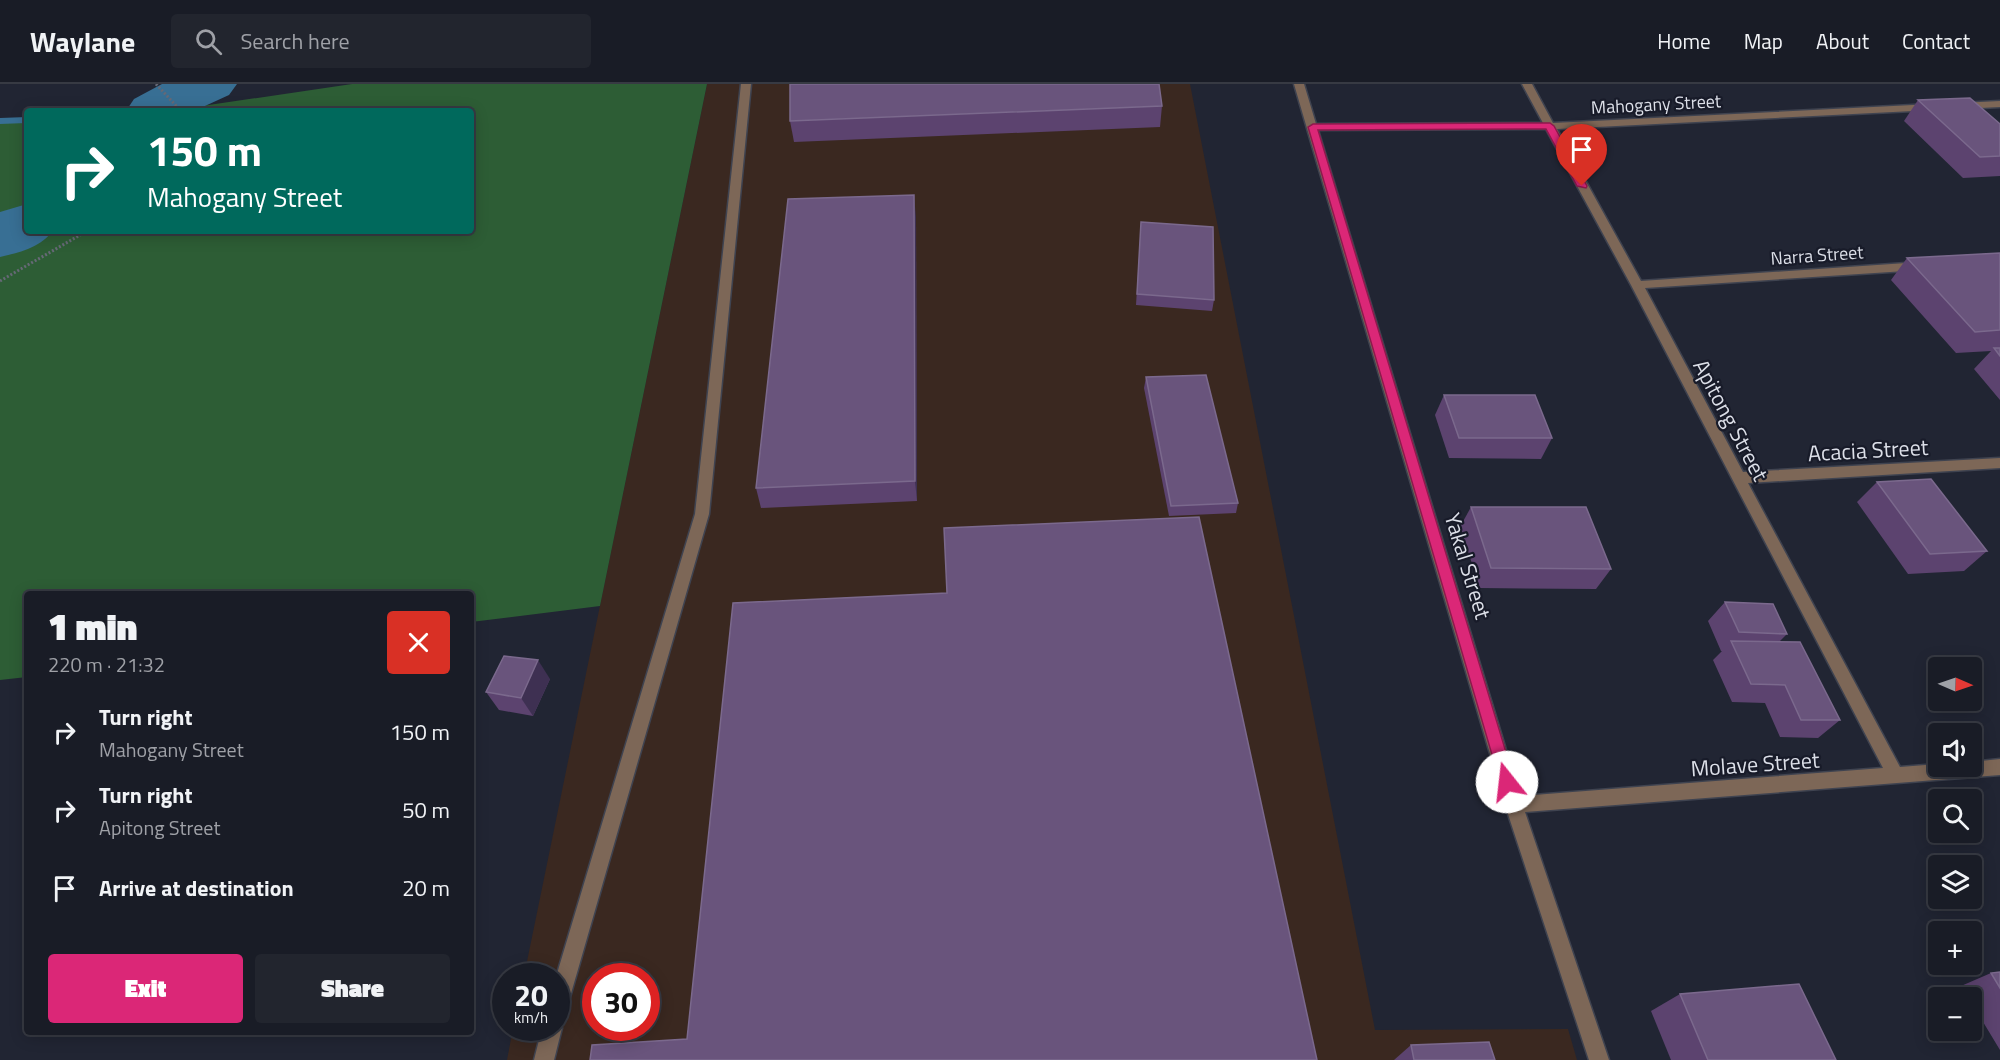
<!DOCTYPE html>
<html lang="en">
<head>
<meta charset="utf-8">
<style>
  :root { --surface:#191c26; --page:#22252e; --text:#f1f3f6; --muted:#9fa1a7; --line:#373a43; --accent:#db2777 }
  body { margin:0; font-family:"Titillium Web",sans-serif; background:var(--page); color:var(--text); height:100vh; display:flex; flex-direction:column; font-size:22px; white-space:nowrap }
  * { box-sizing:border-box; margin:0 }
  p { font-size:20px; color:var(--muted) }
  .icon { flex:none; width:33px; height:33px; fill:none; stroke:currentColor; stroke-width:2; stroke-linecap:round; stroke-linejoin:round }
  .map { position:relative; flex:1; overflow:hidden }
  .side { position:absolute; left:24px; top:507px; width:450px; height:444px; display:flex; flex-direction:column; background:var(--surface); border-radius:6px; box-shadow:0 3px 15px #0003,0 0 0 2px var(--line) }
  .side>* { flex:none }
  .banner { position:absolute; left:24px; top:24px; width:450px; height:126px; border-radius:6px; box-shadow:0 3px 15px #0003,0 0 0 2px var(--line); background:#00695c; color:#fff; overflow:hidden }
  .needle { width:39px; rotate:92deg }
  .controls { position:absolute; left:1928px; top:573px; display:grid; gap:12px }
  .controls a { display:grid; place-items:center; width:54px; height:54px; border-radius:6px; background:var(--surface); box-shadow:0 3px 15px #0003,0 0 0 2px var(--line); font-size:30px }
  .speed { position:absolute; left:492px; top:879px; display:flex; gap:12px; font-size:30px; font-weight:700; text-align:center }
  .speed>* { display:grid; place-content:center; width:78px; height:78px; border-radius:50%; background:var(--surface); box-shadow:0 3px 15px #0003,0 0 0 2px var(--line); line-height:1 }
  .speed small { font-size:15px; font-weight:400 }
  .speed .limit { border:9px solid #d22; background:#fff; color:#111 }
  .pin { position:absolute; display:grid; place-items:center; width:51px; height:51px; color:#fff; margin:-62px -26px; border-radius:50% 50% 50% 0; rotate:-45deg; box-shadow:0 0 6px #0007 }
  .pin .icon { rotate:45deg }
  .me { position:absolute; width:66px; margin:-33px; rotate:344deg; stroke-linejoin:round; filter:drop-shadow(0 0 4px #0008) }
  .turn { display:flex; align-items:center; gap:21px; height:126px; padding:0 24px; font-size:27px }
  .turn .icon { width:78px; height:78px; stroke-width:2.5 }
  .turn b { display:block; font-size:42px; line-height:51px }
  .round { display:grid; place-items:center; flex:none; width:63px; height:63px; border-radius:6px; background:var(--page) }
  .head { display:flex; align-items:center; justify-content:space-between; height:102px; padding:0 24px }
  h1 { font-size:36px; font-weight:800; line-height:45px }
  .primary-button { display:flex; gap:12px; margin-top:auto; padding:12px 24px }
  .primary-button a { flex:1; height:69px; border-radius:6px; background:var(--accent); color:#fff; font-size:24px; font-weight:800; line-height:69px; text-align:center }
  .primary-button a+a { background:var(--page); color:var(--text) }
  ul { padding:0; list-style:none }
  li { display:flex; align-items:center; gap:18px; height:78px; padding:0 24px }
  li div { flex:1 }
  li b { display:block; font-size:22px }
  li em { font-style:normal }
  header { display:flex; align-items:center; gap:36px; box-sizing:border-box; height:84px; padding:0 30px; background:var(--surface); border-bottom:2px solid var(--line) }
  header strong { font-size:28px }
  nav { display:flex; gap:33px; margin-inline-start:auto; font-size:21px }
  .search { width:420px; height:54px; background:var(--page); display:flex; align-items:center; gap:15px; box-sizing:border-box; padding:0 21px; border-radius:6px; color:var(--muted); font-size:22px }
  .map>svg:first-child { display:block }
  .industrial { fill:#3a2820; fill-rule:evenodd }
  .forest { fill:#2d5d35 }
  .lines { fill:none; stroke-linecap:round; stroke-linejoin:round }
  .stream { fill:#386f94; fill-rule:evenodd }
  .river { fill:#386f94; fill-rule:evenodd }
  .minor-casing { stroke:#3f4350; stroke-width:3 }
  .path { stroke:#666976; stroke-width:3; stroke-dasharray:2 2; stroke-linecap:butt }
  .minor { fill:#7d6757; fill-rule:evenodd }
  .wall { fill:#5c436f }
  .shaded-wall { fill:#3e3052 }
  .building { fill:#69547c; stroke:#7b698d; stroke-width:1.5 }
  .route { fill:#db2777; stroke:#8e194d; stroke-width:1.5 }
  .labels { text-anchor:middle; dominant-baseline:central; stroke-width:4.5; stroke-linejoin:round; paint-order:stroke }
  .far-street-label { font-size:18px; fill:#dcdfe8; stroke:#181b29 }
  .street-label { font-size:22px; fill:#dcdfe8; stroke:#181b29 }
</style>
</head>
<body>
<header>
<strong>Waylane</strong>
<div class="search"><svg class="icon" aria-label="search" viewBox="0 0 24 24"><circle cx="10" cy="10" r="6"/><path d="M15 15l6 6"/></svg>Search here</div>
<nav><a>Home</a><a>Map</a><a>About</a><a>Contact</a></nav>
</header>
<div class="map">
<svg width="2000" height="976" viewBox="0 0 2000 976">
  <rect width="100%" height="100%" fill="#212533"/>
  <!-- industrial -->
  <path class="industrial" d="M707,0H1190L1375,946L1568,945L1577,976H507L513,944H556V892H524ZM596,892H646V944H596Z"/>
  <!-- forest -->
  <path class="forest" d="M352,0H707L600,522L471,538V510H27V593L0,596V37L27,36V147H471V27H168Z"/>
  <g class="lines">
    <!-- stream -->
    <path class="stream" d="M27,33V39L0,40V34Z"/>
    <!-- river -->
    <g class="river">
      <path d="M162,0H237L229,11L194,27H126L134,15Z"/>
      <path d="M27,120V147H52C42,163 18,169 0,173V128Z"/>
    </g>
    <!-- minor casing -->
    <g class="minor-casing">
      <g id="minor">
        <path d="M741,0H751L709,430L566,927L563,934L557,936L562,944L554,976H534L542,944H556V893L695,430Z"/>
        <path d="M1294,0H1304L1316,40L1543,39L1522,0H1532L1553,39L1933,20L1938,23L1933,26L1557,45L1641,197L1921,178L1927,182L1921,186L1645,204L1743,388L2000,374V384L1748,399L1900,683L1938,680V682H1971V678L2000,675V691L1525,728L1609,976H1589L1505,721ZM1546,45L1631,201L1883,684L1520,712L1318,46Z"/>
        <path d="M2000,17V23L1960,25L1955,22L1960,19Z"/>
      </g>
    </g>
    <!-- path -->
    <g class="path">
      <path d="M156,0L181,27"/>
      <path d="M0,197L87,147"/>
    </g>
    <!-- minor -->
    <use href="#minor" class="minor"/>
  </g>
  <!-- wall -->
  <g class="wall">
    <path d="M1918,16L2000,40V92L1963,94L1904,37Z"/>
    <path d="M1162,22L1160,43L794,58L790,37Z"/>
    <path d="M916,133L917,417L761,424L756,404Z"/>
    <path d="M1141,138L1214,216L1212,227L1136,221Z"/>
    <path d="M2000,169V316L1974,285L1991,267L1956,269L1891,196L1907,174Z"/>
    <path d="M1146,293L1238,419L1236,429L1169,432L1144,304Z"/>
    <path d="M1444,311L1552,354L1541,375L1449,374L1435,331Z"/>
    <path d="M1877,398L1987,467L1964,487L1908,490L1857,418Z"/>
    <path d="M1471,423L1611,485L1596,505L1480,504L1460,443Z"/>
    <path d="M1725,518L1787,550L1779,558L1840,636L1818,654L1780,653L1765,619L1732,618L1713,576L1722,567H1721L1708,537Z"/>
    <path d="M550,595L533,632L499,626L486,608Z"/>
    <path d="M2000,888V966L1971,918V914H1968L1961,902L1991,889Z"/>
    <path d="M1680,910L1836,976H1671L1651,927Z"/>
    <path d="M1411,961L1495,976H1394Z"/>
  </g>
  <!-- shaded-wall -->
  <g class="shaded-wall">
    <path d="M914,111L916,133L917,417L915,397Z"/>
    <path d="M538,576L550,595L533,632L521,614Z"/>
  </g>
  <!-- building -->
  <g class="building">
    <path d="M790,0H1159L1162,22L790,37Z"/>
    <path d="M1970,14L2000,40V72L1980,73L1918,16Z"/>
    <path d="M914,111L915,397L756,404L788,115Z"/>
    <path d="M1141,138L1213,143L1214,216L1137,210Z"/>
    <path d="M2000,169V246L1975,248L1907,174Z"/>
    <path d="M1994,264H2000V272Z"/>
    <path d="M1206,291L1238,419L1171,422L1146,293Z"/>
    <path d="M1444,311H1535L1552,354H1459Z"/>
    <path d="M1931,395L1987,467L1930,470L1877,398Z"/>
    <path d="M1471,423H1586L1611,485L1491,484Z"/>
    <path d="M1199,433L1317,976H590L592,961L687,955L733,519L947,509L944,444Z"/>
    <path d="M1725,518L1773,520L1787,550L1739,548Z"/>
    <path d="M1731,557L1800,558L1840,636H1801L1785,601L1751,600Z"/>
    <path d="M504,572L538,576L521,614L486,608Z"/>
    <path d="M2000,888V904L1991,889Z"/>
    <path d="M1799,900L1836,976H1708L1680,910Z"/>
    <path d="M1489,958L1495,976H1414L1411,961Z"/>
  </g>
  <!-- route -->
  <path class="route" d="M1550,39L1554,42L1587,102L1586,104L1577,102L1546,45L1318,46L1515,698L1513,703L1507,705L1502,703L1500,698L1308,43L1313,40Z"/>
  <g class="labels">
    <!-- far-street labels -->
    <g class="far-street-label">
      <text transform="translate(1656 20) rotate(-3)">Mahogany Street</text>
      <text transform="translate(1817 171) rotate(-4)">Narra Street</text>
    </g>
    <!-- street labels -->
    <g class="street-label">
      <text transform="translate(1731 336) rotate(62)">Apitong Street</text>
      <text transform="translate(1868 366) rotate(-3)">Acacia Street</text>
      <text transform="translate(1468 482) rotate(73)">Yakal Street</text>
      <text transform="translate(1755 680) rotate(-4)">Molave Street</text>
    </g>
  </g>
</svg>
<div class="controls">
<a><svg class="needle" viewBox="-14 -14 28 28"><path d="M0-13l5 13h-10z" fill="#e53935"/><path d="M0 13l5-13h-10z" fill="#9fa1a7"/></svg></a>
<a><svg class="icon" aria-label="sound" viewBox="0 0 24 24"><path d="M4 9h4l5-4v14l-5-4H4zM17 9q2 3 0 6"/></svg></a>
<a><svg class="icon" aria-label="search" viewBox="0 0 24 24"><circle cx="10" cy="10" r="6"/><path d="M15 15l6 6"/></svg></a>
<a><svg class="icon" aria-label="layers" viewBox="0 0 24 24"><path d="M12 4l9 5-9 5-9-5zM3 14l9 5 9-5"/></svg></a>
<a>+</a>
<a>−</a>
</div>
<div class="speed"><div>20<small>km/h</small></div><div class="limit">30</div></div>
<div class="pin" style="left:1582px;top:102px;background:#d93025"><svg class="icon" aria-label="arrive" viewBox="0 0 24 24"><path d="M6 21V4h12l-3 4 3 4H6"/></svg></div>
<svg class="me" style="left:1507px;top:698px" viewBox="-20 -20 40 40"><circle r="19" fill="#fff"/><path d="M0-13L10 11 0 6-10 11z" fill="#db2777"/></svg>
<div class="banner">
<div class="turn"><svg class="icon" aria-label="right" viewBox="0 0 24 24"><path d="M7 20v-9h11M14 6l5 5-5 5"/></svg><div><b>150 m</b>Mahogany Street</div></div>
</div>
<section class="side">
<div class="head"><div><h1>1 min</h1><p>220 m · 21:32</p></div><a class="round" style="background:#d93025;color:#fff"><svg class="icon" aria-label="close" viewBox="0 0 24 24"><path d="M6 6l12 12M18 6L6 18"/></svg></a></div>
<ul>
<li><svg class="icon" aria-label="right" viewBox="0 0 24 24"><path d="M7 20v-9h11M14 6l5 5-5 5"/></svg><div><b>Turn right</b><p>Mahogany Street</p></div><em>150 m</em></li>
<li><svg class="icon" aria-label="right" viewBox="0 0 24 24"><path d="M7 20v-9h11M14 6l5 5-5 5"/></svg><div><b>Turn right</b><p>Apitong Street</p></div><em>50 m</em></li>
<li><svg class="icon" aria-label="arrive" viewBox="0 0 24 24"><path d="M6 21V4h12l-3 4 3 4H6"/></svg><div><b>Arrive at destination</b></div><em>20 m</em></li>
</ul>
<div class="primary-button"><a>Exit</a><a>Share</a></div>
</section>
</div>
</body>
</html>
